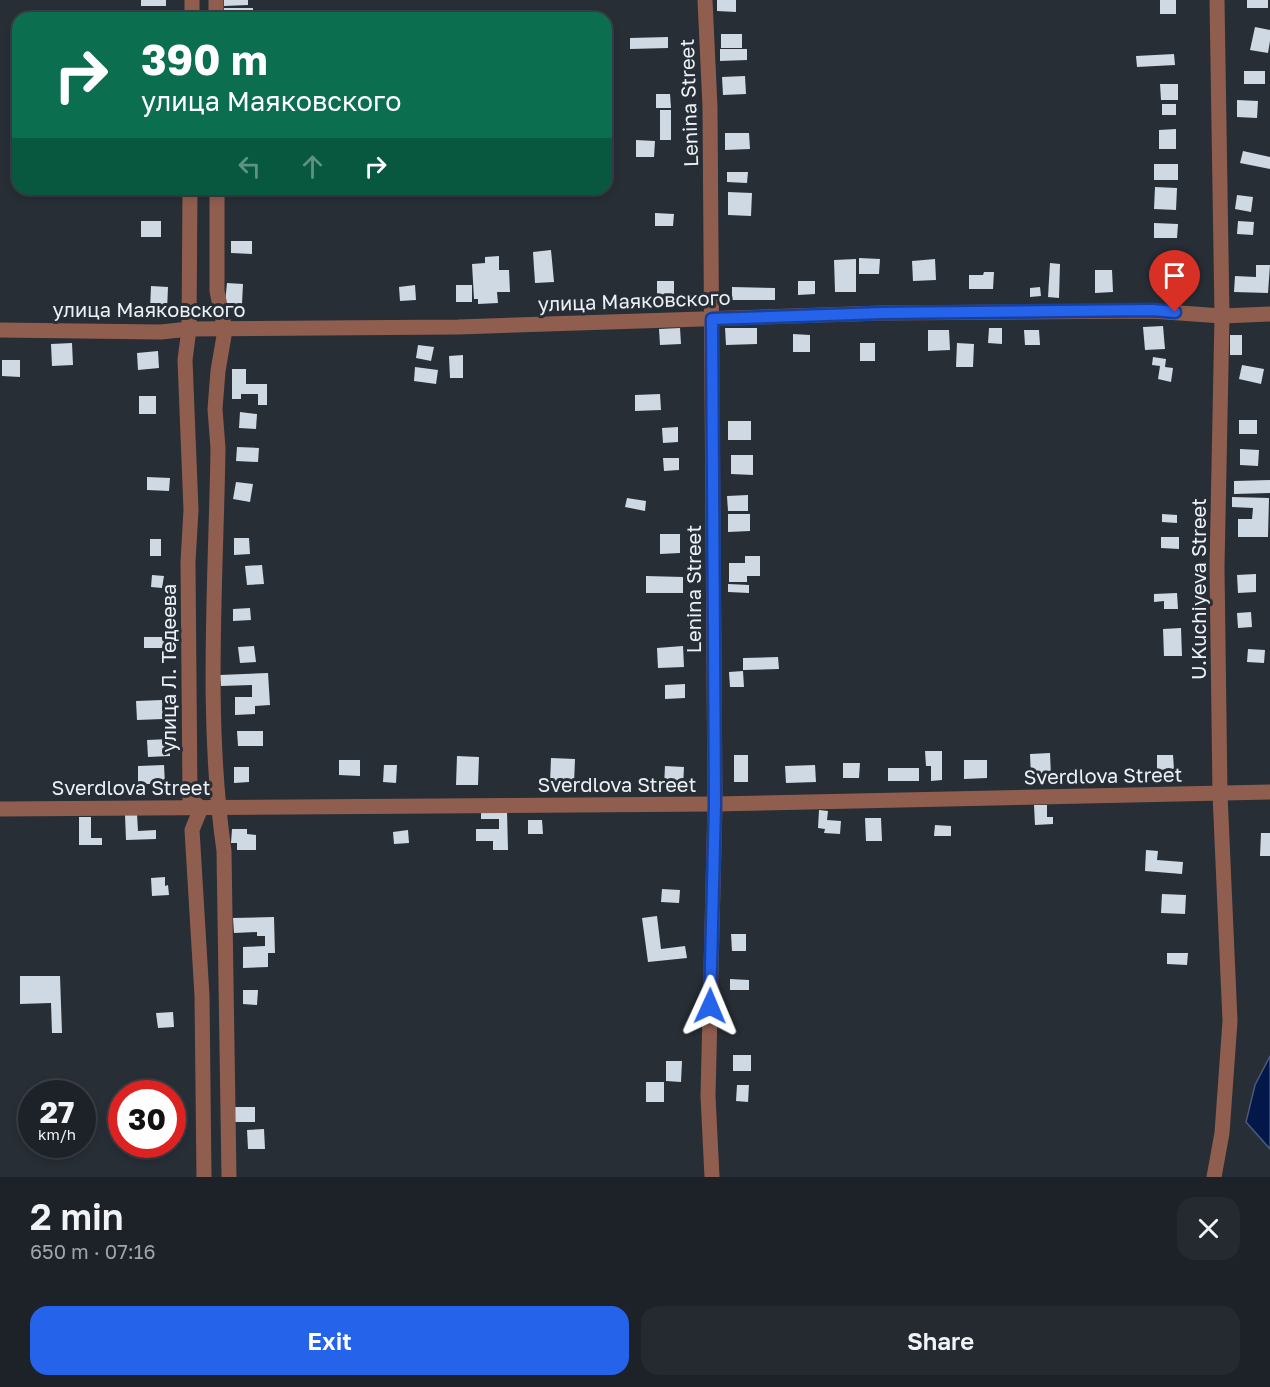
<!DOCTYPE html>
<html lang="en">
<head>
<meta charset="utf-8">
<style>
  :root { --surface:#1d2228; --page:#252a30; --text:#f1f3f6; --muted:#a0a4a8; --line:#3b3f45; --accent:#2563eb }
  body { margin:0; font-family:"Golos Text",sans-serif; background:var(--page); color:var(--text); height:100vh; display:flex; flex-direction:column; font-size:22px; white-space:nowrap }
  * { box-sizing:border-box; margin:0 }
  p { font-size:20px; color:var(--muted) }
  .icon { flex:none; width:33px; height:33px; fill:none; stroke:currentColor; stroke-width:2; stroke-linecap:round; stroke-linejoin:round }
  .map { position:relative; height:1177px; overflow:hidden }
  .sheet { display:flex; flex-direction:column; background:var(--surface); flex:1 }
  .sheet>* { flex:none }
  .banner { position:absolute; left:12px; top:12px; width:600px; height:183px; border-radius:18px; box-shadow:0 3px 9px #0003,0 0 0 2px var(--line); background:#0b6e4f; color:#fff; overflow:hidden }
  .speed { position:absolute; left:18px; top:1080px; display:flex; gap:12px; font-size:30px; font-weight:700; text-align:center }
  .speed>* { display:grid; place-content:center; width:78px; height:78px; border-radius:50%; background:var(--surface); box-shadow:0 3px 9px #0003,0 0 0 2px var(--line); line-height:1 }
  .speed small { font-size:15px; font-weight:400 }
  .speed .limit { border:9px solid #d22; background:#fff; color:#111 }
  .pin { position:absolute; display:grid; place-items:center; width:51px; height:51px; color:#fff; margin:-62px -26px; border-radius:50% 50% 50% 0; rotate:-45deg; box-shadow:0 0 6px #0007 }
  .pin .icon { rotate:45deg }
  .me { position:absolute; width:66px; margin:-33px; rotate:1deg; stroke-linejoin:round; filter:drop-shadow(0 0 4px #0008) }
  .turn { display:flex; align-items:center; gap:21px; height:126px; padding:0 30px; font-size:27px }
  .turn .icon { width:78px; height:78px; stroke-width:2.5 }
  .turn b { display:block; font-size:42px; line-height:51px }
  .lanes { display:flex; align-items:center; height:57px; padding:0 30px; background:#0003; justify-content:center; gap:30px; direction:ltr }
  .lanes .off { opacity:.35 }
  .round { display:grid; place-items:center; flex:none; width:63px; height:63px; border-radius:18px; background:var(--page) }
  .summary { display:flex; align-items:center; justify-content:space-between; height:102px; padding:0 30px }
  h1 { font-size:36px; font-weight:600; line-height:45px }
  .primary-button { display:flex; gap:12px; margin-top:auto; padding:12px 30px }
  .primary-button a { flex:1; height:69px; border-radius:18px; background:var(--accent); color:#fff; font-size:24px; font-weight:600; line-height:69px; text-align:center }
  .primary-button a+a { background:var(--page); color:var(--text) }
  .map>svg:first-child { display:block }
  .water { fill:#031849; stroke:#49597d; stroke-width:1.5 }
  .building { fill:#cfd9e3 }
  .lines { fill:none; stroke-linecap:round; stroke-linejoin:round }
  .minor { stroke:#905e4f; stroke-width:15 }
  .route-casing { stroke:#184099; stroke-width:15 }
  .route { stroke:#2563eb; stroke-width:10 }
  .labels { text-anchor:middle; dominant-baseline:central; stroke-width:6; stroke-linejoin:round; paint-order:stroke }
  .street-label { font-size:20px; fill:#ecf1f6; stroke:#272e36 }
</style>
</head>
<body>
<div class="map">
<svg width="1270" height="1177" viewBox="0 0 1270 1177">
  <rect width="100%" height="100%" fill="#272e36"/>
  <!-- water -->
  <path class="water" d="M1270,1056V1149L1246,1122L1255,1085Z"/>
  <!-- building -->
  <g class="building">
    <rect x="141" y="0" width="25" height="6"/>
    <path d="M224,0H248V5L224,6Z"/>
    <path d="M717,0H736V12L717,11Z"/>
    <rect x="1160" y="0" width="16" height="14"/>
    <rect x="1247" y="0" width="21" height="8"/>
    <rect x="224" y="8" width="29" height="10"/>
    <path d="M1255,27L1270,30V41L1268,53L1250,50Z"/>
    <rect x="721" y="34" width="21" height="14"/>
    <path d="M668,37V48L630,49V38Z"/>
    <path d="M720,49H747V60L720,61Z"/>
    <path d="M1174,54L1175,65L1137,67L1136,56Z"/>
    <rect x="1244" y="71" width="21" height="13"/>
    <path d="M745,76L746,94L723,95L722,77Z"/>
    <path d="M1160,84H1178V100H1161Z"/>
    <path d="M656,94H670L671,108H656Z"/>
    <path d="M1237,100L1258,101L1257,118L1237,117Z"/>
    <rect x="1162" y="104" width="14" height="11"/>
    <rect x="660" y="110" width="11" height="30"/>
    <path d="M1176,129V149H1159V130Z"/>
    <path d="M725,133H749L750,149L725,150Z"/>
    <path d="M636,140L655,141L654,157H636Z"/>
    <path d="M1243,151L1270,157V169L1240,163Z"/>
    <rect x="1154" y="164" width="24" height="16"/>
    <path d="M727,172H748L747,183L727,182Z"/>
    <path d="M1155,187L1177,188L1176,210L1154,209Z"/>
    <path d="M728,192L752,193L751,216L728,215Z"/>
    <path d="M1237,195L1253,197L1251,212L1235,209Z"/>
    <path d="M655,213L674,214L673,226H655Z"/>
    <rect x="141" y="221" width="20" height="16"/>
    <path d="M1238,221L1254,222L1253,235L1237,234Z"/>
    <path d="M1154,223L1178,224L1177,238H1154Z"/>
    <path d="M231,241H252V254L231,253Z"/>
    <path d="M551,250L554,282L535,283L533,252Z"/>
    <path d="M499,256V270H509L510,292H497L498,303L478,304V299H474L472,264L485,263V257Z"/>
    <path d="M859,258L880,259L879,274H859Z"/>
    <path d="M856,259V292H835L834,260Z"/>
    <path d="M935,259L936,280L913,281L912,261Z"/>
    <path d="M1050,263L1060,264L1059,298L1048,297Z"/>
    <path d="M1256,265H1270L1268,293L1234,292L1235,276L1256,277Z"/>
    <path d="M1095,270H1112L1113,292L1095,293Z"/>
    <path d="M1176,271L1178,294L1163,295L1161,272Z"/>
    <path d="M984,272H994L993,289H969V275H983Z"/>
    <rect x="657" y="281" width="17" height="18"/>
    <path d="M798,281H815V294L798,295Z"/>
    <path d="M227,283L243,284L242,304L225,303Z"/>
    <path d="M415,285L416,300L400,301L399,287Z"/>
    <rect x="456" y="285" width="16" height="17"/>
    <path d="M151,286L168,287L167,311L150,310Z"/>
    <path d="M732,287L775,288V300H732Z"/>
    <path d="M1040,287L1041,296L1030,297V288Z"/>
    <path d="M1163,326L1165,349L1145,350L1143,327Z"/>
    <path d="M680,328L681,344L660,345L659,329Z"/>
    <path d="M725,328H757V344L726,345Z"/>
    <path d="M989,328H1002V344L988,343Z"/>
    <path d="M928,330H949L950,350L928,351Z"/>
    <path d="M1024,330H1039L1040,345H1025Z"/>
    <path d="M793,334L810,335V352H793Z"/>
    <rect x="1230" y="335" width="12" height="20"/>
    <path d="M72,343L73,365L52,366L51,344Z"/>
    <rect x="860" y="343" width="15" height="18"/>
    <path d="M957,343L974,344L973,367H956Z"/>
    <path d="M418,345L434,347L431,361L416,358Z"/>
    <path d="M158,351L159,368L138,370L137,353Z"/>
    <path d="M463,355V378H450L449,356Z"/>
    <path d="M1153,357L1166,359L1165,367L1173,368L1171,382L1158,379L1160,366L1152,365Z"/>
    <path d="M2,360H20V377L2,376Z"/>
    <path d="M1242,365L1264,369L1261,384L1239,379Z"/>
    <path d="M415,367L438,370L436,384L414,381Z"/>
    <path d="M232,369H246V384H267V405H258V394H241V399H232Z"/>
    <path d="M660,394L661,410L635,411V395Z"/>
    <rect x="139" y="396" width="17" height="18"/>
    <path d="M240,412L257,414L256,429L239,428Z"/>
    <rect x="1239" y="420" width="18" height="14"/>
    <rect x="728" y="421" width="23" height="19"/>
    <path d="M678,427V442L663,443L662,428Z"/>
    <path d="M237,447L259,448L258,462L236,461Z"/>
    <path d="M1240,449L1259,450L1258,466L1240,465Z"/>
    <path d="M731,455H753V475L731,474Z"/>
    <path d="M663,458H679V470L664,471Z"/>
    <path d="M147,477L170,478L169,491L147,490Z"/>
    <path d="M1270,480V493L1234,494V481Z"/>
    <path d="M236,482L253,484L250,502L233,499Z"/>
    <path d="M748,495V511H728L727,496Z"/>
    <path d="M1232,497L1269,498L1268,537H1238V519H1252L1253,508L1232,507Z"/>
    <path d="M627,498L646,501L645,511L625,507Z"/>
    <path d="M728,514H750V531L728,532Z"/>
    <path d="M1162,514L1177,515V523L1162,522Z"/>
    <path d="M660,534H680V553L660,554Z"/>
    <path d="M1161,537H1179V549L1161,548Z"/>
    <path d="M234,538H249L250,554L234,555Z"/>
    <rect x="150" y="539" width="11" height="17"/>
    <path d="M745,556H760V576H747V582H729V563H745Z"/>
    <path d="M262,565L264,584L247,585L245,566Z"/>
    <path d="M1256,574V592L1238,593L1237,575Z"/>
    <path d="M152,575L164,576L162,588L151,587Z"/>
    <path d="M646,576L683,577V593H646Z"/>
    <path d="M728,584L749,585V593L728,592Z"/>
    <path d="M1177,593L1178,609H1164V601L1154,602V594Z"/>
    <path d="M250,608L251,620L233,621V609Z"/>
    <path d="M1251,612L1252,627L1238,628L1237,613Z"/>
    <path d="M1181,628L1182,656H1164L1163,629Z"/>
    <rect x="144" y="637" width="23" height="11"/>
    <path d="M254,646L256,662L240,663L238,647Z"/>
    <path d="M683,646L684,667L658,668L657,648Z"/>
    <path d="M1248,649L1265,650L1264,663L1247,662Z"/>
    <path d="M778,657L779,669L743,670V658Z"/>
    <path d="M743,671L744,687H730L729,672Z"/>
    <path d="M268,673L270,705L255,706V714L235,715V697H252V685L221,686L220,675Z"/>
    <path d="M685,684V698L665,699V685Z"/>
    <path d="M162,700L163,719L137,720L136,701Z"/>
    <path d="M237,731H263V746H238Z"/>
    <path d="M170,739V756L148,757L147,740Z"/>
    <path d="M925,751H942V780L931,781V766H926Z"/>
    <path d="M1050,753L1051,776L1031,777L1030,754Z"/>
    <rect x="734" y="755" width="14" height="27"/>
    <path d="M1157,755H1173L1174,769L1157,770Z"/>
    <path d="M457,756L479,757L478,785H456Z"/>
    <path d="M551,758L575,759L574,784L550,783Z"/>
    <path d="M339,760H360V776L339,775Z"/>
    <path d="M964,760H987V778L964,779Z"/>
    <path d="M843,763H860L859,778H843Z"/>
    <path d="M164,765L165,784H138V766Z"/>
    <path d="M384,765H397L396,783L383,782Z"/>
    <path d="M815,765L816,782L786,783L785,766Z"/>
    <path d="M665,766L684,767L683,788L664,787Z"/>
    <path d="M234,767H249V782L234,783Z"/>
    <rect x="888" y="768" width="31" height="13"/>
    <path d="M1034,805H1047V817H1053V824L1035,825Z"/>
    <path d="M819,810L828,811L827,820L841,821L840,834L824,833L825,829L818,828Z"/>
    <path d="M481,811H507L508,850H493V841H476V829H499V819H481Z"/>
    <path d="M137,814L138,831L156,830V839L126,840L125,815Z"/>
    <path d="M79,817H91V838H102V845H79Z"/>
    <path d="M865,818H881L882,841H866Z"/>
    <path d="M528,820H542L543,834H528Z"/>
    <path d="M935,825L951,826V836H934Z"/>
    <path d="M232,829H247V834L256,835V850H237V843H231Z"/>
    <path d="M408,830L409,843L394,844L393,832Z"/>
    <path d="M1261,833H1270V856H1260Z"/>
    <path d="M1146,850L1158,851L1157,860L1183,862L1182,874L1145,871Z"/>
    <path d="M165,877V886L168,885L169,895L152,896L151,878Z"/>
    <path d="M662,889L680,890L679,903L661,902Z"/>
    <path d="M1162,894L1186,895L1185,914L1161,913Z"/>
    <path d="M657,916L661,949L685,946L687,958L648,962L642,918Z"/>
    <path d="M274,917L275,953H268V967L243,968V947L265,946V936H257V932L234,933L233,918Z"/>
    <path d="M731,934H746V951H732Z"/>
    <path d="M1167,953H1188L1187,965L1167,964Z"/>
    <path d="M20,976H60L62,1033H52L51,1003L20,1004Z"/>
    <path d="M730,979L749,980V990H730Z"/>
    <path d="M243,990H258L257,1005L243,1004Z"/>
    <path d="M173,1012L174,1027L158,1028L156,1013Z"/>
    <rect x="733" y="1055" width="18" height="16"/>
    <path d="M666,1061H682L681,1082L666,1081Z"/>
    <rect x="646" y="1082" width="18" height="20"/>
    <path d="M737,1085H749L748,1102L736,1101Z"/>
    <rect x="233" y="1107" width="22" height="15"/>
    <path d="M264,1129L265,1149H248L247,1130Z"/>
  </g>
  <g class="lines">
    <!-- minor -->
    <g class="minor">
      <path d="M705,0L710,107L715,804L708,1096L712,1177"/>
      <path d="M192,18V0"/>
      <path d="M216,18V0"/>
      <path d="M190,189L189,329L185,360L191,510L188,562L190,799L201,808L192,830L202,996L204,1177"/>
      <path d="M217,189V291L225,330L218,371L215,409L218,448C216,582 205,718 224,851L229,1177"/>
      <path d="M0,330L161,332L189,329L458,327L882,313L1152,311L1222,316L1270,314"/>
      <path d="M0,809L715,804L1270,792"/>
      <path d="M1214,1177L1222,1133L1230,1021L1220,794L1217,567L1222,316L1217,0"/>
    </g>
  </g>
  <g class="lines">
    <!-- route casing -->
    <g class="route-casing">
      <path id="route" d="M710,1006L715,804L712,319L882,313L1152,310L1175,312"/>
    </g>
    <!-- route -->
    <use href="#route" class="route"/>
  </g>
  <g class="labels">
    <!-- street labels -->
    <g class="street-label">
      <text transform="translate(688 103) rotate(-92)">Lenina Street</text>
      <text transform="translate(634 300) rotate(-2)">улица Маяковского</text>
      <text x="149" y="309">улица Маяковского</text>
      <text transform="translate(693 589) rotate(-90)">Lenina Street</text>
      <text transform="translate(1198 589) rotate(-90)">U.Kuchiyeva Street</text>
      <text transform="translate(168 668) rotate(-90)">улица Л. Тедеева</text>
      <text transform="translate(1103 775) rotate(-1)">Sverdlova Street</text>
      <text x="617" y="784">Sverdlova Street</text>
      <text x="131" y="787">Sverdlova Street</text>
    </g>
  </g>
</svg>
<div class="speed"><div>27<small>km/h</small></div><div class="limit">30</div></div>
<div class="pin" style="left:1175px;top:312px;background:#d93025"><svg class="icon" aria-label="arrive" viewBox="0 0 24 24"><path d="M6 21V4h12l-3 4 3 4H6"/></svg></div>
<svg class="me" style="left:710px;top:1006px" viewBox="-20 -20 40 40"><path d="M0-17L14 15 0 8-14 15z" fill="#2563eb" stroke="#fff" stroke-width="4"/></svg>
<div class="banner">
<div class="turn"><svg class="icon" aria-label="right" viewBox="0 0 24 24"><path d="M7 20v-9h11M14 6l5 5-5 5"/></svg><div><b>390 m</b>улица Маяковского</div></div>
<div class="lanes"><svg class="icon off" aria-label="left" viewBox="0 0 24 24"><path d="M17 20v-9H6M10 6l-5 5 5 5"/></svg><svg class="icon off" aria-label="ahead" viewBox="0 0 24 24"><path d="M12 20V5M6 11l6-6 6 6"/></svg><svg class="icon" aria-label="right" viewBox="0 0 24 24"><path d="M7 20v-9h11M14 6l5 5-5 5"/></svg></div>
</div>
</div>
<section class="sheet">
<div class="summary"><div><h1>2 min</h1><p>650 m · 07:16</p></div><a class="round"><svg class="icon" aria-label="close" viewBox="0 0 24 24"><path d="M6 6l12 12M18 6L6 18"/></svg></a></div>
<div class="primary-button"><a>Exit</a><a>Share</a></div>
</section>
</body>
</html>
